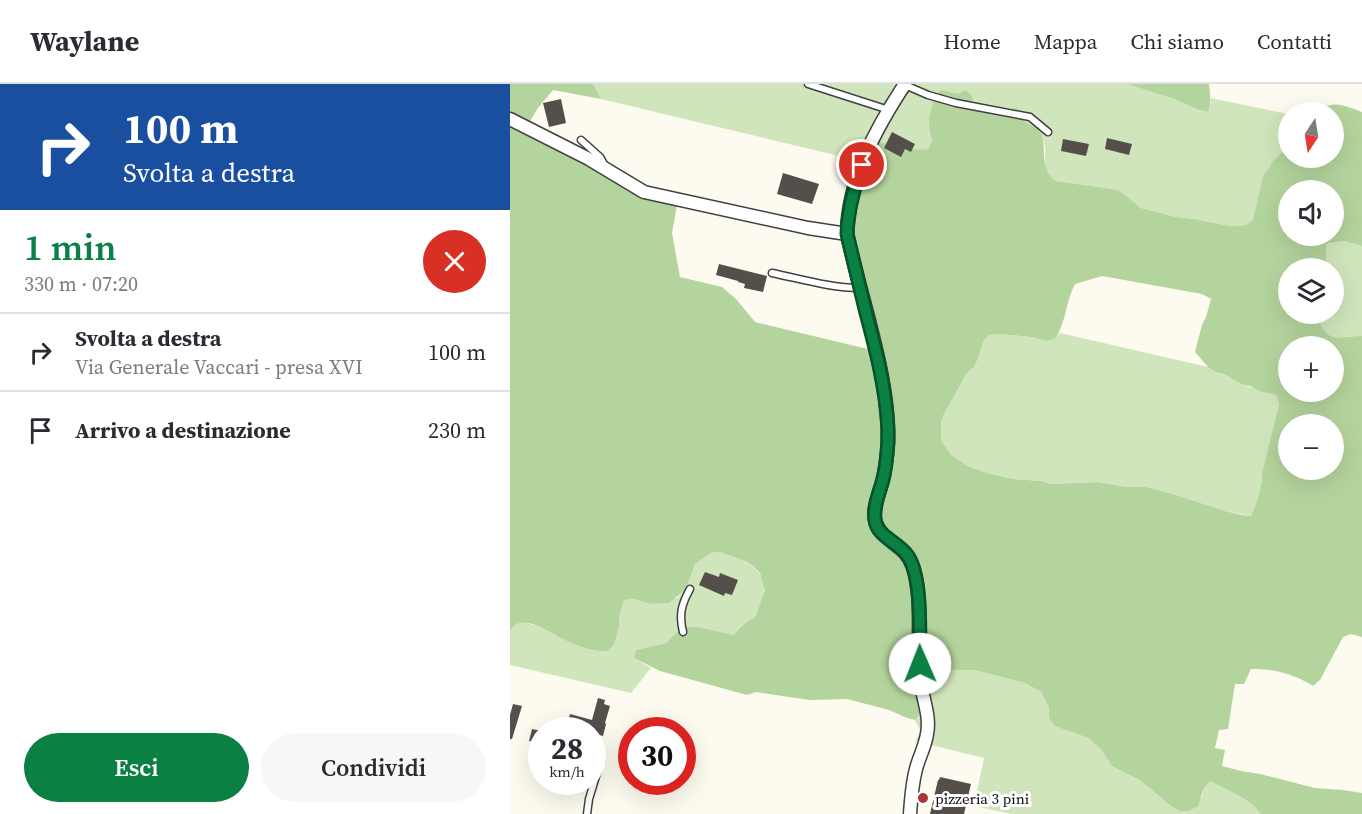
<!DOCTYPE html>
<html lang="it">
<head>
<meta charset="utf-8">
<style>
  :root { --surface:#fff; --page:#f7f7f7; --text:#2b2b33; --muted:#7c7c81; --line:#e1e1e2; --accent:#0b8043 }
  body { margin:0; font-family:"Source Serif 4",serif; background:var(--page); color:var(--text); height:100vh; display:flex; flex-direction:column; font-size:22px; white-space:nowrap }
  * { box-sizing:border-box; margin:0 }
  p { font-size:20px; color:var(--muted) }
  .icon { flex:none; width:33px; height:33px; fill:none; stroke:currentColor; stroke-width:2; stroke-linecap:round; stroke-linejoin:round }
  .map { position:relative; flex:1; overflow:hidden }
  .details { display:flex; flex-direction:column; background:var(--surface); width:510px }
  .details>* { flex:none }
  .guide { background:#1a4fa0; color:#fff; overflow:hidden }
  .needle { width:39px; rotate:192deg }
  .tools { position:absolute; left:768px; top:18px; display:grid; gap:12px }
  .tools a { display:grid; place-items:center; width:66px; height:66px; border-radius:50%; background:var(--surface); box-shadow:0 6px 24px #0002; font-size:30px }
  .speed { position:absolute; left:18px; top:633px; display:flex; gap:12px; font-size:30px; font-weight:700; text-align:center }
  .speed>* { display:grid; place-content:center; width:78px; height:78px; border-radius:50%; background:var(--surface); box-shadow:0 6px 24px #0002; line-height:1 }
  .speed small { font-size:15px; font-weight:400 }
  .speed .limit { border:9px solid #d22; background:#fff; color:#111 }
  .pin { position:absolute; display:grid; place-items:center; width:51px; height:51px; color:#fff; margin:-26px; border:3px solid #fff; border-radius:50%; box-shadow:0 2px 6px #0007 }
  .me { position:absolute; width:66px; margin:-33px; rotate:359deg; stroke-linejoin:round; filter:drop-shadow(0 0 4px #0008) }
  .turn { display:flex; align-items:center; gap:21px; height:126px; padding:0 24px; font-size:27px }
  .turn .icon { width:78px; height:78px; stroke-width:2.5 }
  .turn b { display:block; font-size:42px; line-height:51px }
  .round { display:grid; place-items:center; flex:none; width:63px; height:63px; border-radius:32px; background:var(--page) }
  .overview { display:flex; align-items:center; justify-content:space-between; height:102px; padding:0 24px }
  h1 { font-size:36px; font-weight:600; line-height:45px; color:var(--accent) }
  .button { display:flex; gap:12px; margin-top:auto; padding:12px 24px }
  .button a { flex:1; height:69px; border-radius:36px; background:var(--accent); color:#fff; font-size:24px; font-weight:600; line-height:69px; text-align:center }
  .button a+a { background:var(--page); color:var(--text) }
  ul { padding:0; list-style:none }
  li { display:flex; align-items:center; gap:18px; height:78px; padding:0 24px; border-top:2px solid var(--line) }
  li div { flex:1 }
  li b { display:block; font-size:22px }
  li em { font-style:normal }
  header { display:flex; align-items:center; gap:36px; box-sizing:border-box; height:84px; padding:0 30px; background:var(--surface); border-bottom:2px solid var(--line) }
  header strong { font-size:28px }
  nav { display:flex; gap:33px; margin-inline-start:auto; font-size:21px }
  main { display:flex; flex:1; min-height:0 }
  .map>svg:first-child { display:block }
  .green { fill:#d0e5bc }
  .forest { fill:#b4d49d; fill-rule:evenodd }
  .building { fill:#554f4b }
  .lines { fill:none; stroke-linecap:round; stroke-linejoin:round }
  .service-casing { stroke:#404040; stroke-width:9 }
  .minor-casing { stroke:#404040; stroke-width:15 }
  .service { stroke:#fff; stroke-width:6 }
  .minor { stroke:#fff; stroke-width:12 }
  .route-casing { stroke:#07532c; stroke-width:15 }
  .route { stroke:#0b8043; stroke-width:10 }
  .poi-dot { fill:#af3337; stroke:#fff; stroke-width:2 }
  .labels { text-anchor:middle; dominant-baseline:central; stroke-width:6; stroke-linejoin:round; paint-order:stroke }
  .poi-label { font-size:15px; fill:#0d0d0d; stroke:#fff; text-anchor:start }
</style>
</head>
<body>
<header>
<strong>Waylane</strong>
<nav><a>Home</a><a>Mappa</a><a>Chi siamo</a><a>Contatti</a></nav>
</header>
<main>
<section class="details">
<div class="guide">
<div class="turn"><svg class="icon" aria-label="right" viewBox="0 0 24 24"><path d="M7 20v-9h11M14 6l5 5-5 5"/></svg><div><b>100 m</b>Svolta a destra</div></div>
</div>
<div class="overview"><div><h1>1 min</h1><p>330 m · 07:20</p></div><a class="round" style="background:#d93025;color:#fff"><svg class="icon" aria-label="close" viewBox="0 0 24 24"><path d="M6 6l12 12M18 6L6 18"/></svg></a></div>
<ul>
<li><svg class="icon" aria-label="right" viewBox="0 0 24 24"><path d="M7 20v-9h11M14 6l5 5-5 5"/></svg><div><b>Svolta a destra</b><p>Via Generale Vaccari - presa XVI</p></div><em>100 m</em></li>
<li><svg class="icon" aria-label="arrive" viewBox="0 0 24 24"><path d="M6 21V4h12l-3 4 3 4H6"/></svg><div><b>Arrivo a destinazione</b></div><em>230 m</em></li>
</ul>
<div class="button"><a>Esci</a><a>Condividi</a></div>
</section>
<div class="map">
<svg width="852" height="730" viewBox="0 0 852 730">
  <rect width="100%" height="100%" fill="#fdfbef"/>
  <!-- green -->
  <g class="green">
    <path d="M83,0H617L664,15L689,26L697,28L701,19V14L778,30V62L763,77L759,84L753,91L743,135L736,141L720,142L685,135L666,133L631,124L609,106L546,97C526,82 539,75 534,58C532,52 527,46 523,41L515,38L507,23L491,27L419,48L422,57L418,65L409,67L384,61L358,79L91,15Z"/>
    <path d="M826,157H834L852,162V252C835,251 822,260 812,243C809,238 807,235 807,230H824V184H814C818,176 815,168 817,159Z"/>
    <path d="M550,249L698,283C704,287 710,288 716,291C721,293 725,296 729,298C741,304 754,308 766,311L769,320L752,389C752,405 747,418 741,432L715,427L636,403H616L587,398L541,400L531,397L503,395L477,389L458,382L441,371L431,356V338L434,330L457,289L464,283L468,275L473,258L479,251L490,250L520,253L537,257L546,254Z"/>
    <path d="M210,468C230,474 259,484 254,511C252,519 247,525 245,533L236,538L223,551L169,547L156,559L127,566L124,574L141,584L121,609L0,581C0,573 0,555 0,547C5,529 36,545 45,552L109,543V534L114,516L124,515L141,520L167,514L174,507L178,499L185,480L201,469Z"/>
    <path d="M410,578L444,586H464L515,599L531,608L539,624V634L561,648L578,654L590,663L602,682L631,697L661,722L670,727H679L692,713L694,704L700,697C713,704 745,717 750,730H501L464,722L474,674L405,657L411,648L405,636L410,628L394,585Z"/>
  </g>
  <!-- forest -->
  <g class="forest">
    <path d="M0,0H83L91,15L43,6L28,24L14,47L89,85L127,112L167,121L162,149L170,193L212,203L226,215L245,238L358,265H369L340,145L345,112L366,58C381,60 405,68 418,65L422,57C416,41 420,18 431,6L448,10L456,6L462,12L464,21L491,27L507,23L515,38C549,49 521,78 546,97L609,106L631,124L666,133L685,135L720,142L736,141L743,135L753,91L759,84L763,77L778,62V74H824V28H801C827,17 827,19 852,28V162L834,157L817,159C815,168 818,176 814,184H778V230H807C807,235 809,238 812,243C822,260 835,251 852,252V553L841,550L833,553L810,596L803,602C786,591 762,584 741,585L734,600H725L718,645L709,646L705,664L715,666L712,682L731,687L750,690L805,704L833,706L852,709V730H750C745,717 713,704 700,697L694,704L688,722L679,727H670L661,722L631,697L602,682L590,664L578,654L545,642L539,634V624L531,608L515,599L464,586H444L410,578L394,585C400,595 412,615 410,627C410,629 407,634 405,636L397,634L379,626L337,615L300,616L246,608L237,611L150,587L124,574L126,566L156,559L169,546L178,543H187L223,551L236,538L245,533L255,507L250,489L243,482L235,477L210,468L201,469L185,480L178,499L174,507L159,519L141,520L124,515L114,516L109,534V543L104,560L97,567C81,568 62,560 47,552C36,547 24,537 11,539C6,539 3,542 0,547ZM778,106H824V152H778ZM592,192L692,210L701,215L696,233L692,241L685,268L698,283L706,288L714,290L732,300L740,302L749,307L766,311L769,320L752,389C752,405 747,418 741,432L732,431L715,427L662,410L636,403H616L587,398L541,400L531,397L503,395L477,389L458,382L441,371L431,356V338L434,330L457,289L464,283L468,275L473,258L479,251L490,250L520,253L537,257L546,254C556,237 556,217 565,200ZM778,262H824V308H778ZM778,340H824V386H778Z"/>
    <path d="M617,0H699C700,11 702,17 698,28L689,26L664,15Z"/>
  </g>
  <!-- building -->
  <g class="building">
    <path d="M51,15L56,39L39,43L33,19Z"/>
    <path d="M382,48L405,60L401,68L395,65L391,73L374,64Z"/>
    <path d="M597,54L622,60L619,71L595,65Z"/>
    <path d="M553,55L579,60L576,72L551,67Z"/>
    <path d="M273,89L309,100L302,120L267,110Z"/>
    <path d="M209,180L257,192L253,208L234,204L235,200L228,198V197L206,191Z"/>
    <path d="M195,488L209,493L210,489L228,496L222,511L215,509L214,512L189,501Z"/>
    <path d="M88,614L95,616L94,620L100,622L95,639L96,640L93,652L82,649V646H49L52,637L58,638L60,630L82,636Z"/>
    <path d="M3,620L12,622L2,655H0V631Z"/>
    <path d="M22,645L32,647V660L19,657Z"/>
    <path d="M430,693L461,700L454,730H420L428,696H429Z"/>
  </g>
  <g class="lines">
    <!-- service casing -->
    <g class="service-casing">
      <g id="service">
        <path d="M298,0L379,26"/>
        <path d="M395,1L418,11L446,19L520,33L538,48"/>
        <path d="M71,56L90,73L95,82"/>
        <path d="M262,189C291,195 321,204 350,204"/>
        <path d="M173,548C169,531 171,521 180,505"/>
        <path d="M77,730L79,715L91,676L88,663L84,661"/>
      </g>
    </g>
    <!-- minor casing -->
    <g class="minor-casing">
      <g id="minor">
        <path d="M395,0C366,44 338,95 337,150C343,176 350,203 357,229C368,272 379,315 378,359C377,371 376,383 373,395C370,408 361,426 366,439C372,458 396,460 403,483C413,516 407,550 410,583C411,590 411,598 412,606C415,621 420,635 417,650C415,663 409,673 406,685C402,700 401,715 400,730"/>
        <path d="M0,35L79,75L134,108L298,144L337,150"/>
      </g>
    </g>
    <!-- service -->
    <use href="#service" class="service"/>
    <!-- minor -->
    <use href="#minor" class="minor"/>
  </g>
  <g class="lines">
    <!-- route casing -->
    <g class="route-casing">
      <path id="route" d="M352,81C344,104 338,125 337,150C343,175 349,200 355,225C366,266 376,304 378,346C378,361 377,376 374,391C371,406 363,420 365,436C367,453 389,458 398,472C413,495 409,551 410,580"/>
    </g>
    <!-- route -->
    <use href="#route" class="route"/>
  </g>
  <!-- markers -->
  <circle class="poi-dot" cx="413" cy="714" r="6"/>
  <g class="labels">
    <!-- poi labels -->
    <g class="poi-label">
      <text x="425" y="714">pizzeria 3 pini</text>
    </g>
  </g>
</svg>
<div class="tools">
<a><svg class="needle" viewBox="-14 -14 28 28"><path d="M0-13l5 13h-10z" fill="#e53935"/><path d="M0 13l5-13h-10z" fill="#7c7c81"/></svg></a>
<a><svg class="icon" aria-label="sound" viewBox="0 0 24 24"><path d="M4 9h4l5-4v14l-5-4H4zM17 9q2 3 0 6"/></svg></a>
<a><svg class="icon" aria-label="layers" viewBox="0 0 24 24"><path d="M12 4l9 5-9 5-9-5zM3 14l9 5 9-5"/></svg></a>
<a>+</a>
<a>−</a>
</div>
<div class="speed"><div>28<small>km/h</small></div><div class="limit">30</div></div>
<div class="pin" style="left:352px;top:81px;background:#d93025"><svg class="icon" aria-label="arrive" viewBox="0 0 24 24"><path d="M6 21V4h12l-3 4 3 4H6"/></svg></div>
<svg class="me" style="left:410px;top:580px" viewBox="-20 -20 40 40"><circle r="19" fill="#fff"/><path d="M0-13L10 11 0 6-10 11z" fill="#0b8043"/></svg>
</div>
</main>
</body>
</html>
